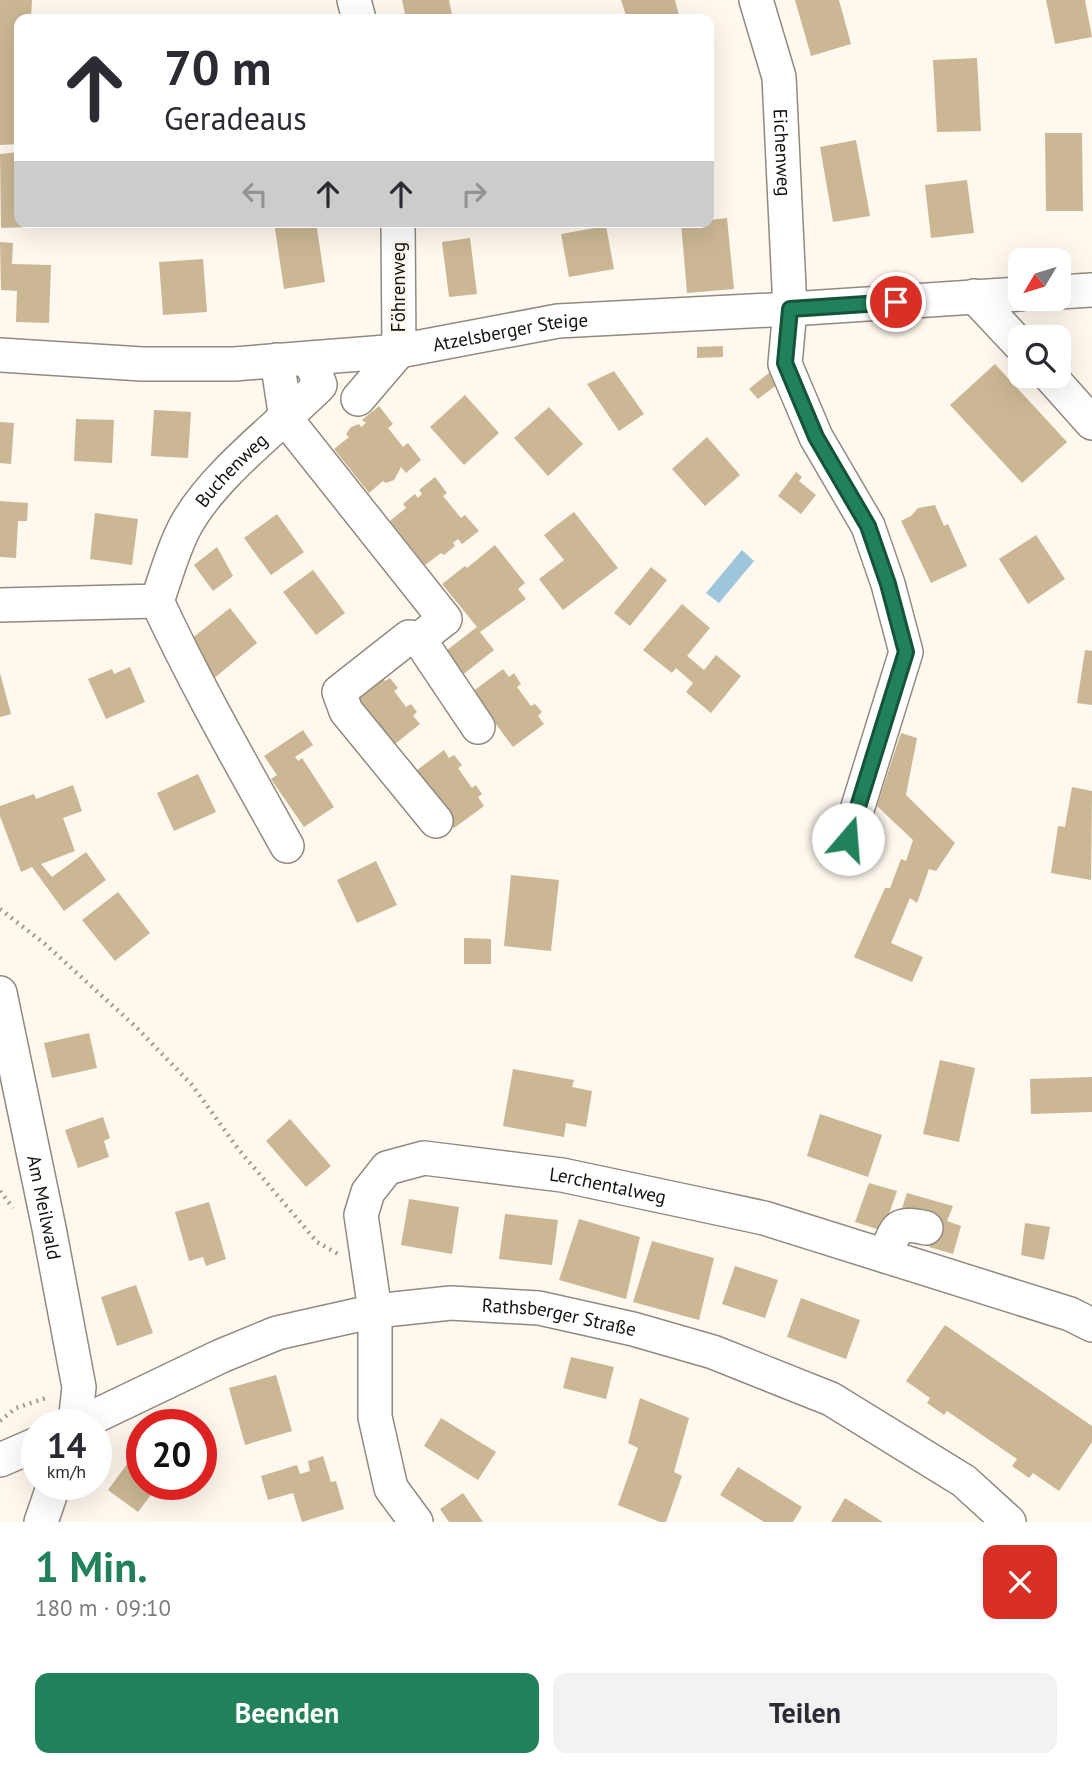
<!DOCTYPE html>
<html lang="de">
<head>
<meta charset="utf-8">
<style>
  :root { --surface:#fff; --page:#f2f2f3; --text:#2b2b33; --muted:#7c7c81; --accent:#21815a }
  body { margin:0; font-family:"PT Sans",sans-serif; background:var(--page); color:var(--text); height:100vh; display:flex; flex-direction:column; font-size:26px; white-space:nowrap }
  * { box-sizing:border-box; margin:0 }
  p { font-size:23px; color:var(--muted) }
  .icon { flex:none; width:38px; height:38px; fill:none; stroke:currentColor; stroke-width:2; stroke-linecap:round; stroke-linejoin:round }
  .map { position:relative; height:1522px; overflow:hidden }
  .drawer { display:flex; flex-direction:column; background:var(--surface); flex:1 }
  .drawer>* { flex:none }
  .guide { position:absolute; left:14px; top:14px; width:700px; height:214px; border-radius:14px; box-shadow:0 7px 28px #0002; background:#fff; color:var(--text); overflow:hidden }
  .needle { width:46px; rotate:232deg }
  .fabs { position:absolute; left:1008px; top:248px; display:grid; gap:14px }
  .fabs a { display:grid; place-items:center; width:63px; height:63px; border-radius:14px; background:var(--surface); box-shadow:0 7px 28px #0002; font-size:35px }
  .speed { position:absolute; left:21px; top:1409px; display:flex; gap:14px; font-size:35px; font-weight:700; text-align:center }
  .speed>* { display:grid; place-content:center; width:91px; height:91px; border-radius:50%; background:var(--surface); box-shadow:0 7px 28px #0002; line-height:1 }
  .speed small { font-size:18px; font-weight:400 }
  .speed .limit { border:10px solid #d22; background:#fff; color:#111 }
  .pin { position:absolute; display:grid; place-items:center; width:60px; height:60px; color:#fff; margin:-30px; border:4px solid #fff; border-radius:50%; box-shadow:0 2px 7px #0007 }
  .me { position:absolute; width:77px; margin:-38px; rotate:18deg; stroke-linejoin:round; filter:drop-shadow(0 0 5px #0008) }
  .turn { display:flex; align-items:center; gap:24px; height:147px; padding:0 35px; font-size:32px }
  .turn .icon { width:91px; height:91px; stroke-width:2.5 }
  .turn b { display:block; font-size:49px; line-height:60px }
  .lanes { display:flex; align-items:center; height:66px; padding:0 35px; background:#0003; justify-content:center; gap:35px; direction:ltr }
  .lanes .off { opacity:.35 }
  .round { display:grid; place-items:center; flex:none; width:74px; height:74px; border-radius:14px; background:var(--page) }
  .headline { display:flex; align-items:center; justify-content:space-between; height:119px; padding:0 35px }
  h1 { font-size:42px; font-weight:600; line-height:52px; color:var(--accent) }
  .cta { display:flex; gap:14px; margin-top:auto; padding:14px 35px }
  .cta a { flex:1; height:80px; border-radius:14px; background:var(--accent); color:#fff; font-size:28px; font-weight:600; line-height:80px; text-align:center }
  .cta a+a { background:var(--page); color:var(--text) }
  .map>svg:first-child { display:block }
  .water { fill:#9dc5db }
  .building { fill:#cbb794 }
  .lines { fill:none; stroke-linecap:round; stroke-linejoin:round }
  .minor-casing { stroke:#918a7f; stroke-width:36 }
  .path { stroke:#a19d95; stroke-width:4.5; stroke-dasharray:2 5; stroke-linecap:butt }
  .minor { stroke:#fff; stroke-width:33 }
  .route-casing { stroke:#15543a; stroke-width:18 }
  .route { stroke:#21815a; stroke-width:12 }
  .labels { text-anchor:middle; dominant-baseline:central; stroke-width:6; stroke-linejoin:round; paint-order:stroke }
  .street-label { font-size:19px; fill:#14120d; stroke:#fef8ee }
</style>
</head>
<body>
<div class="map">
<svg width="1092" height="1522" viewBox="0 0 1092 1522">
  <rect width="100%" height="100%" fill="#fef8ee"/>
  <!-- water -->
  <path class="water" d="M742,550L754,561L719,603L706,593Z"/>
  <!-- building -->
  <g class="building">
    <path d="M0,0H32L31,19H19V25H17L19,144L0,145Z"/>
    <path d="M402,0H449L453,19H406Z"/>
    <path d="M621,0H675L680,19H627Z"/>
    <path d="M795,0H839L851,44L811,56Z"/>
    <path d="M1046,0H1085L1092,37L1055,44Z"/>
    <path d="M977,58L981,131L937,132L933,60Z"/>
    <path d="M1045,133H1082L1083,211H1046Z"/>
    <path d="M856,140L870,216L833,222L820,147Z"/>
    <path d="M19,152V222H53V226L1,228L0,154Z"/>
    <path d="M967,180L974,233L931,238L925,185Z"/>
    <path d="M727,218L734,289L687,293L681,222H709V220Z"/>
    <path d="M274,222H316L325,282L284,289Z"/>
    <path d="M606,226L614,269L569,277L561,234Z"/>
    <path d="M470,238L477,294L449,297L442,242Z"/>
    <path d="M0,242L13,243L12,264L51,265L49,323L16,322L17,291L1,290Z"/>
    <path d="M203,259L207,312L163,315L159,262Z"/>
    <path d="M723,346V357L697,358V347Z"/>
    <path d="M995,364L1067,442L1022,483L950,405Z"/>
    <path d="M614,371L644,414L619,431L587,384Z"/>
    <path d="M770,372L779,383L758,399L749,389Z"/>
    <path d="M465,395L499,433L464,465L430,427Z"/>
    <path d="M379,406L393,424L388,428L403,447L408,443L421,460L406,473L401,467L394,480L386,483L383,481L369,493L334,449L349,437L346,434L351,427L359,424L361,427L366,423L362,420Z"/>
    <path d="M549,407L583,444L548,476L514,438Z"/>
    <path d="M154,410L191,412L188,458L151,456Z"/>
    <path d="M76,419L114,420L112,463L74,461Z"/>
    <path d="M0,422L14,423L11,464L0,463Z"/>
    <path d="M707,437L740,475L705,506L672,469Z"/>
    <path d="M796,472L802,477L799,481L816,495L801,514L778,496Z"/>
    <path d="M435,477L447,493L443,496L461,518L465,515L479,531L462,544L458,539L453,543L455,546L444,555L441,553L425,565L390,521L406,508L403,504L415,494L418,498L422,494L419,490Z"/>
    <path d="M0,501L28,503L27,521H18L16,558L0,557Z"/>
    <path d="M935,505L944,526L948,524L967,566L931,583L901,521L911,516L918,508Z"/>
    <path d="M574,512L618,568L563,610L539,579L564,560L544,535Z"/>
    <path d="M95,513L138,519L132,565L90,559Z"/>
    <path d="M277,514L304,552L271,575L244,538Z"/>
    <path d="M1036,535L1065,579L1028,604L999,559Z"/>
    <path d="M495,545L525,583L518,589L526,599L480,632L494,650L456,680L438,657L477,627L442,584L465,566L467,568Z"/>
    <path d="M217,547L233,576L213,591L194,565Z"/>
    <path d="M651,567L667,580L630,626L614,613Z"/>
    <path d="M313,570L345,613L316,635L283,592Z"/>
    <path d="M682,604L710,628L687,656L704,670L716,655L741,676L711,713L686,692L693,683L676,668L672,673L643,650Z"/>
    <path d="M230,608L257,643L213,679L185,644Z"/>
    <path d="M1085,650L1092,651V705L1077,703Z"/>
    <path d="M130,667L145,702L106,719L88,679L112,669L114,674Z"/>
    <path d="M503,669L509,677L514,673L521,684L517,687L531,706L535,704L542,712L538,716L544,724L513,747L472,692Z"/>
    <path d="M0,673L11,714L0,717Z"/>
    <path d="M379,673L385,681L390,678L398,688L394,691L406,707L411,704L417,712L413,716L420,724L390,748L349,696Z"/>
    <path d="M303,730L313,745L295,757L298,761L302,758L334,807L304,827L271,779L277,775L264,756Z"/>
    <path d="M901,733L917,738L906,795L955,843L936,871L929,869L917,903L910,898L891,943L923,957L912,982L854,957L885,888H890L901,859L906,861L913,840L877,806Z"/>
    <path d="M444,750L449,758L454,755L462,765L458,768L472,788L476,785L482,794L478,797L484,806L454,828L413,773Z"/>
    <path d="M198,774L216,812L174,831L157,793Z"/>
    <path d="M73,785L82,811L63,818L75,851L41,864L52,877L86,852L106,880L64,911L32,867L21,872L0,816V806L34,794L36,799Z"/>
    <path d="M1072,787L1092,791L1091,880L1051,873L1058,826L1065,827Z"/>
    <path d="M376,861L397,905L357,923L337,880Z"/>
    <path d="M511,875L559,880L551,951L504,946Z"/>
    <path d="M118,892L150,933L115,961L82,920Z"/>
    <path d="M464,938L491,939V964H464Z"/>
    <path d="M89,1033L97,1068L52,1078L44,1043Z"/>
    <path d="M940,1060L975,1068L959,1142L923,1134Z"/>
    <path d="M513,1069L574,1080L572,1087L592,1091L586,1127L566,1123L564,1137L503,1126Z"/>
    <path d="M1092,1077V1112L1031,1114L1030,1079Z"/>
    <path d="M820,1114L882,1135L868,1177L807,1156Z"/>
    <path d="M103,1117L110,1138L104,1141L109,1157L78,1168L65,1130Z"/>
    <path d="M290,1119L331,1166L306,1187L266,1141Z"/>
    <path d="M869,1183L897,1191L883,1231L855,1222Z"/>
    <path d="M907,1193L953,1206L947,1221L961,1226L953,1254L929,1247L936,1223L900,1214Z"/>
    <path d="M409,1199L459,1207L452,1254L401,1245Z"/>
    <path d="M209,1202L226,1259L206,1266L203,1257L189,1261L175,1212Z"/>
    <path d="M505,1214L558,1220L552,1265L499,1259Z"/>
    <path d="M579,1219L640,1237L626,1299L559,1280Z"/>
    <path d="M1025,1223L1050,1227L1044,1260L1021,1255Z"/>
    <path d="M652,1241L714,1258L699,1320L633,1302Z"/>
    <path d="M735,1266L778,1280L765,1318L722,1304Z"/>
    <path d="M136,1285L153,1333L117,1346L101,1297Z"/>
    <path d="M801,1298L860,1320L846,1359L787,1337Z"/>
    <path d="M945,1325L1092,1426V1442L1059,1491L1033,1473L1029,1478L1012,1466L1017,1459L947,1411L944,1415L927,1403L930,1398L906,1381Z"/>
    <path d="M571,1357L614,1367L606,1399L563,1388Z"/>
    <path d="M276,1375L292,1431L245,1445L229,1388Z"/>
    <path d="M640,1398L689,1418L674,1472L682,1476L666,1522H660L618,1505L638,1448L628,1443Z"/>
    <path d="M441,1418L496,1452L478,1480L424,1446Z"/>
    <path d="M133,1456L142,1463V1484H159L138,1512L108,1490Z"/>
    <path d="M323,1456L331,1482L336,1481L344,1509L302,1522L293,1493L268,1500L261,1476L297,1465L300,1474L310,1471L308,1461Z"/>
    <path d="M738,1467L802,1507L793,1522H764L720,1495Z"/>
    <path d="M463,1493L483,1522H449L440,1509Z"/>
    <path d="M845,1498L883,1522H831Z"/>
  </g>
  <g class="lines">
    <!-- minor casing -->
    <g class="minor-casing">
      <g id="minor">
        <path d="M354,0L359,19"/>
        <path id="s1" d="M756,0L779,77L790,309L785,364L816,437L868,526L888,584L906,652L848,839"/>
        <path d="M1059,292L1092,290"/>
        <path d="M974,296L1020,345"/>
        <path id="s2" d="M0,355L142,364H234L399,351L558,321L790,309L1020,294"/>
        <path d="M277,360L286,419L445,619L419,639L409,637L339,692L346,711L436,821"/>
        <path d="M1050,376L1092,423"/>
        <path d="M358,399L399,351L398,222"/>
        <path d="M157,601C196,685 242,765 287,846"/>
        <path id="s3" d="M0,605L157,601C166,577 173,548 186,525C214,474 278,427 320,385L310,359"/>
        <path d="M419,639L478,727"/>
        <path id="s4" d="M0,993L49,1228L79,1387L75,1424"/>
        <path d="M885,1256C897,1229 893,1221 926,1228"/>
        <path id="s5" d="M79,1424L221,1356L277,1333L375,1311L451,1303L539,1308L633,1329L713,1352L831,1399L964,1481L1009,1522"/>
        <path d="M0,1460L37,1444"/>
        <path d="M41,1522L54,1484"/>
        <path id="s6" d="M416,1522L391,1488L375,1417V1311L361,1215L368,1192L387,1168L424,1158L562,1175L694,1203L764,1218L1070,1314L1092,1325"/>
      </g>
    </g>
    <!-- path -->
    <g class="path">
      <path d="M0,909L45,944L136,1027L192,1085L239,1150L317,1242L338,1254"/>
      <path d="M0,1191L13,1208"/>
      <path d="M0,1421L16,1408L49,1397"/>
    </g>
    <!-- minor -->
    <use href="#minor" class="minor"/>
  </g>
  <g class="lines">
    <!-- route casing -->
    <g class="route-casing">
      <path id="route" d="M848,839L906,652L888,584L868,526L816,437L785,363L790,309L896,302"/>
    </g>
    <!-- route -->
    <use href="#route" class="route"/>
  </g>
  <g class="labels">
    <!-- street labels -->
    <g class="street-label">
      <text stroke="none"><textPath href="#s1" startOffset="156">Eichenweg</textPath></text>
      <text transform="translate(398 287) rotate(-90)">Föhrenweg</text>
      <text stroke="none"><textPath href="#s2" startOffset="513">Atzelsberger Steige</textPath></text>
      <text stroke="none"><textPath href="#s3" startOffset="310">Buchenweg</textPath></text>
      <text stroke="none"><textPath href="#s6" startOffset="597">Lerchentalweg</textPath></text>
      <text stroke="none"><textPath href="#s4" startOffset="219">Am Meilwald</textPath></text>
      <text stroke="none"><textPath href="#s5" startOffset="504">Rathsberger Straße</textPath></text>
    </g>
  </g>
</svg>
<div class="fabs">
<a><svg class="needle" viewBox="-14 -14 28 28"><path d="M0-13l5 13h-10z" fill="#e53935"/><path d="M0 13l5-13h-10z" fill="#7c7c81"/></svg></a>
<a><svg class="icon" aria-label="search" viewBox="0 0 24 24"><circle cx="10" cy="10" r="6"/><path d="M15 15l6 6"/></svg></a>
</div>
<div class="speed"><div>14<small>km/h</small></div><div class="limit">20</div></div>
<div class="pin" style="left:896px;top:302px;background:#d93025"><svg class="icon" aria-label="arrive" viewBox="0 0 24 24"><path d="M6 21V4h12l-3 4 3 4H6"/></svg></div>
<svg class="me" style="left:848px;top:839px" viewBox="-20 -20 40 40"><circle r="19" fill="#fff"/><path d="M0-13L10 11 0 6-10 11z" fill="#21815a"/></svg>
<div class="guide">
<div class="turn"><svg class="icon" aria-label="ahead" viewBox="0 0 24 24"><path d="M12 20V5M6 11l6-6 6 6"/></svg><div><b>70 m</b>Geradeaus</div></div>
<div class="lanes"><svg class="icon off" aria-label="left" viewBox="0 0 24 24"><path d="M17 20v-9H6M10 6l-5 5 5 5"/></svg><svg class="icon" aria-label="ahead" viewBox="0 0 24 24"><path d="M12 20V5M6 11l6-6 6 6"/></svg><svg class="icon" aria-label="ahead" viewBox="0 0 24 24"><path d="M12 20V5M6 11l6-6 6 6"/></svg><svg class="icon off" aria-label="right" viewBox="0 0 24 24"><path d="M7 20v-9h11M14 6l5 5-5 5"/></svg></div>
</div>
</div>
<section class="drawer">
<div class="headline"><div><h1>1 Min.</h1><p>180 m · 09:10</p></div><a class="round" style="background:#d93025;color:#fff"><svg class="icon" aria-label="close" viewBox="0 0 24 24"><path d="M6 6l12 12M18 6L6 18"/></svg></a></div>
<div class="cta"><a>Beenden</a><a>Teilen</a></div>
</section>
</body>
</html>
